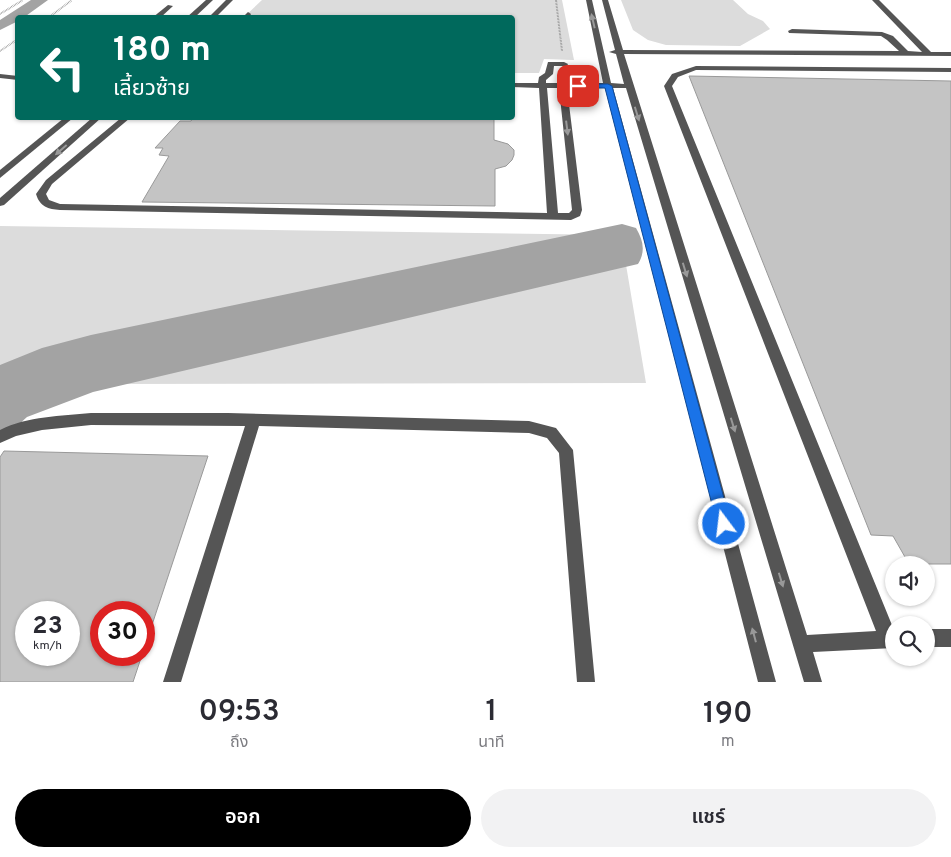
<!DOCTYPE html>
<html lang="th">
<head>
<meta charset="utf-8">
<style>
  :root { --surface:#fff; --page:#f2f2f3; --text:#2b2b33; --muted:#7c7c81; --accent:#000 }
  body { margin:0; font-family:Overpass,"Noto Sans Thai",sans-serif; background:var(--page); color:var(--text); height:100vh; display:flex; flex-direction:column; font-size:19px; white-space:nowrap }
  * { box-sizing:border-box; margin:0 }
  p { font-size:16px; color:var(--muted) }
  .icon { flex:none; width:28px; height:28px; fill:none; stroke:currentColor; stroke-width:2; stroke-linecap:round; stroke-linejoin:round }
  .map { position:relative; height:682px; overflow:hidden }
  .side { display:flex; flex-direction:column; background:var(--surface); flex:1 }
  .side>* { flex:none }
  .top-card { position:absolute; left:15px; top:15px; width:500px; height:105px; border-radius:5px; box-shadow:0 1px 4px #0004; background:#00695c; color:#fff; overflow:hidden }
  .controls { position:absolute; left:885px; top:556px; display:grid; gap:10px }
  .controls a { display:grid; place-items:center; width:50px; height:50px; border-radius:50%; background:var(--surface); box-shadow:0 1px 4px #0004; font-size:25px }
  .speed { position:absolute; left:15px; top:601px; display:flex; gap:10px; font-size:25px; font-weight:700; text-align:center }
  .speed>* { display:grid; place-content:center; width:65px; height:65px; border-radius:50%; background:var(--surface); box-shadow:0 1px 4px #0004; line-height:1 }
  .speed small { font-size:12px; font-weight:400 }
  .speed .limit { border:8px solid #d22; background:#fff; color:#111 }
  .pin { position:absolute; display:grid; place-items:center; width:42px; height:42px; color:#fff; margin:-21px; border-radius:10px; box-shadow:0 2px 8px #0006 }
  .me { position:absolute; width:55px; margin:-28px; rotate:345deg; stroke-linejoin:round; filter:drop-shadow(0 0 4px #0008) }
  .turn { display:flex; align-items:center; gap:18px; height:105px; padding:0 15px; font-size:22px }
  .turn .icon { width:65px; height:65px; stroke-width:2.5 }
  .turn b { display:block; font-size:35px; line-height:42px }
  .eta { display:flex; justify-content:space-evenly; align-items:center; height:85px; text-align:center }
  .eta b { font-size:30px; font-weight:600; line-height:35px }
  .button { display:flex; gap:10px; margin-top:auto; padding:10px 15px }
  .button a { flex:1; height:58px; border-radius:30px; background:var(--accent); color:#fff; font-size:20px; font-weight:600; line-height:58px; text-align:center }
  .button a+a { background:var(--page); color:var(--text) }
  .map>svg:first-child { display:block }
  .green { fill:#dcdcdc }
  .lines { fill:none; stroke-linecap:round; stroke-linejoin:round }
  .canal { fill:#a3a3a3; fill-rule:evenodd }
  .river { fill:#a3a3a3; fill-rule:evenodd }
  .building { fill:#c4c4c4; stroke:#999; fill-rule:evenodd }
  .path { stroke:#777; stroke-width:2; stroke-dasharray:0.5 1; stroke-linecap:butt }
  .minor { fill:#555; fill-rule:evenodd }
  .oneway { fill:#999 }
  .route { fill:#1a73e8; stroke:#114b97 }
</style>
</head>
<body>
<div class="map">
<svg width="951" height="682" viewBox="0 0 951 682">
  <rect width="100%" height="100%" fill="#fff"/>
  <!-- green -->
  <g class="green">
    <path d="M262,0H562L574,60L544,59L539,73H513L512,18H243Z"/>
    <path d="M621,0H733L748,14L763,21L770,29L740,46L666,45L648,40L633,30Z"/>
    <path d="M0,226L617,235L103,351L42,368L0,387Z"/>
    <path d="M625,259L646,383L105,384L33,399L0,419V411L10,402L81,373Z"/>
  </g>
  <g class="lines">
    <!-- canal -->
    <path class="canal" d="M31,0H48L23,18H18V21L0,30V20Z"/>
    <!-- river -->
    <path class="river" d="M622,224L636,228C643,240 646,251 638,264L93,392L27,417L17,426L0,433V365L42,348L91,335Z"/>
  </g>
  <!-- building -->
  <g class="building">
    <path d="M689,76L951,81V564H909L893,536L871,535Z"/>
    <path d="M193,118H494V140L508,144L514,150V155L512,160L506,166L495,169V206L142,202L169,156L159,155L163,148H155L180,121H191Z"/>
    <path d="M4,451L208,456L144,649V612H101V655H142L133,682H0V457ZM26,612H69V655H26Z"/>
  </g>
  <g class="lines">
    <!-- path -->
    <g class="path">
      <path d="M556,0L562,51"/>
      <path d="M0,14L23,0"/>
      <path d="M48,18L72,0"/>
      <path d="M0,51L18,39"/>
    </g>
    <!-- minor -->
    <g class="minor">
      <path d="M206,0H213L194,18H186Z"/>
      <path d="M226,0H233L215,18H208Z"/>
      <path d="M586,0H592L611,83L624,84L616,54L609,52L615,50L602,0H608L623,50L899,51L887,40L881,36L789,33L788,31L792,29L882,32L893,36L908,51L922,52L872,0H879L931,52H951V56L624,54L807,635L876,631L664,86L672,74L696,66L951,68V72L696,70L678,77L672,86L894,630V648L813,652L822,682H804L626,88H613L776,682H758L605,88H567L582,210L580,216L571,220L60,210C48,209 40,207 36,194L46,180L121,118H130L52,184L46,194L49,200L60,204L547,213L539,88L512,87V83H538L539,77L545,73L548,62H564L568,64L567,66H554L553,74L546,80V83H558V80L562,78H565L566,83H603ZM547,88H559L572,210L569,213H558Z"/>
      <path d="M168,5L173,6L160,18H152Z"/>
      <path d="M248,12L251,14L249,18H242Z"/>
      <path d="M0,74L18,76V80L0,78Z"/>
      <path d="M64,118H73L0,178V170Z"/>
      <path d="M92,118H101L4,205L0,206V198Z"/>
      <path d="M91,413H228L529,421L556,428L573,450L595,682H577L559,453L547,438L529,433L259,426L181,682H163L245,426L91,425L42,430L16,436L0,443V430C28,416 61,416 91,413Z"/>
      <rect x="926" y="629" width="25" height="18"/>
    </g>
  </g>
  <!-- one-way arrows -->
  <defs><path id="oneway-solid" d="M-6-.8H1V-3.2L6.5 0L1 3.2V.8H-6Z" transform="scale(1.25)"/></defs>
  <g class="oneway">
    <use href="#oneway-solid" transform="translate(593 21) rotate(-103)"/>
    <use href="#oneway-solid" transform="translate(637 114) rotate(73)"/>
    <use href="#oneway-solid" transform="translate(567 128) rotate(83)"/>
    <use href="#oneway-solid" transform="translate(61 150) rotate(139)"/>
    <use href="#oneway-solid" transform="translate(685 270) rotate(73)"/>
    <use href="#oneway-solid" transform="translate(733 425) rotate(73)"/>
    <use href="#oneway-solid" transform="translate(781 580) rotate(73)"/>
    <use href="#oneway-solid" transform="translate(754 635) rotate(-105)"/>
  </g>
  <!-- route -->
  <path class="route" d="M608,84L612,86L731,524L729,529L724,531L719,529L717,524L605,88H578L574,86L578,84Z"/>
</svg>
<div class="controls">
<a><svg class="icon" aria-label="sound" viewBox="0 0 24 24"><path d="M4 9h4l5-4v14l-5-4H4zM17 9q2 3 0 6"/></svg></a>
<a><svg class="icon" aria-label="search" viewBox="0 0 24 24"><circle cx="10" cy="10" r="6"/><path d="M15 15l6 6"/></svg></a>
</div>
<div class="speed"><div>23<small>km/h</small></div><div class="limit">30</div></div>
<div class="pin" style="left:578px;top:86px;background:#d93025"><svg class="icon" aria-label="arrive" viewBox="0 0 24 24"><path d="M6 21V4h12l-3 4 3 4H6"/></svg></div>
<svg class="me" style="left:724px;top:524px" viewBox="-20 -20 40 40"><circle r="17" fill="#1a73e8" stroke="#fff" stroke-width="3"/><path d="M0-11L8 9 0 5-8 9z" fill="#fff"/></svg>
<div class="top-card">
<div class="turn"><svg class="icon" aria-label="left" viewBox="0 0 24 24"><path d="M17 20v-9H6M10 6l-5 5 5 5"/></svg><div><b>180 m</b>เลี้ยวซ้าย</div></div>
</div>
</div>
<section class="side">
<div class="eta">
<div><b>09:53</b><p>ถึง</p></div>
<div><b>1</b><p>นาที</p></div>
<div><b>190</b><p>m</p></div>
</div>
<div class="button"><a>ออก</a><a>แชร์</a></div>
</section>
</body>
</html>
